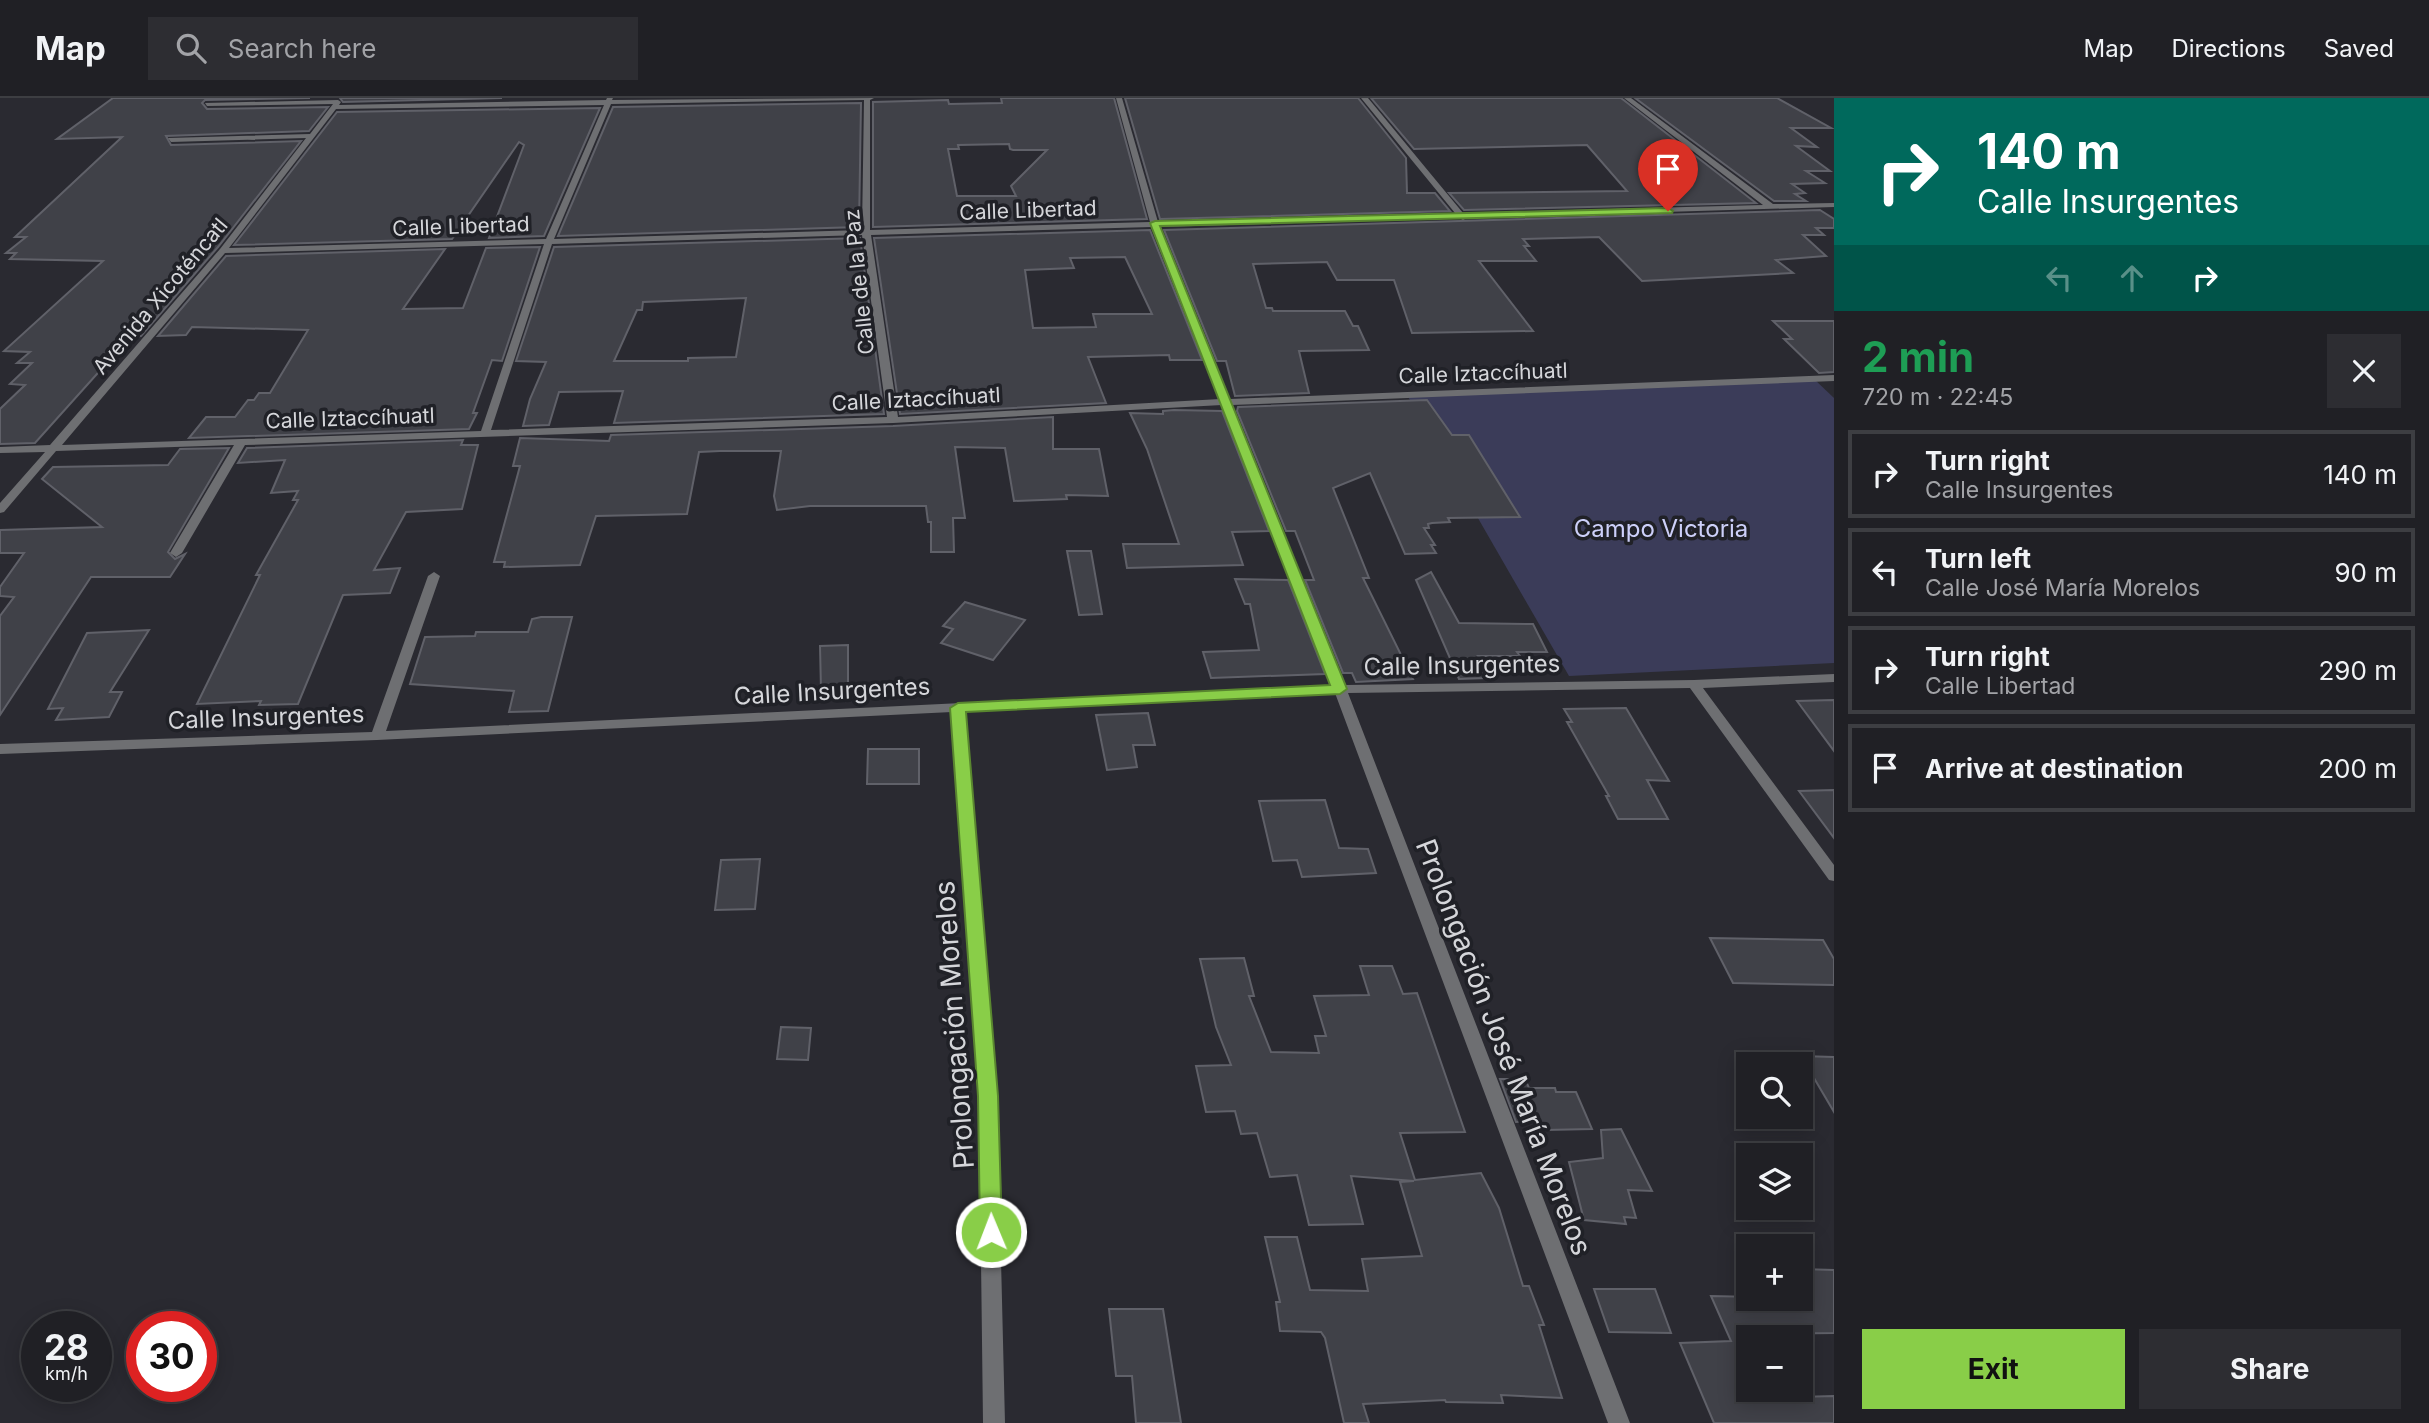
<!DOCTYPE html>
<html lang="en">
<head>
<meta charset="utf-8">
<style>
  :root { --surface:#202025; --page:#2d2d32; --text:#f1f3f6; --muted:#a2a3a7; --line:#3d3e42; --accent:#89ce48 }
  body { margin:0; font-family:Inter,sans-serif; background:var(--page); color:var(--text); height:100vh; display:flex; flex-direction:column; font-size:26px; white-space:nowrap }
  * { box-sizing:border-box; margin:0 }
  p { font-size:23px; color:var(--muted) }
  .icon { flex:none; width:38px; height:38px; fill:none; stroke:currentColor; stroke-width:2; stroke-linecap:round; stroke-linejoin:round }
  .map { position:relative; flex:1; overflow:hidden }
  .panel { display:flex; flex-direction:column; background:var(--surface); width:595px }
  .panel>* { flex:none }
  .top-card { background:#00695c; color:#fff; overflow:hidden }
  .buttons { position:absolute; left:1736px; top:954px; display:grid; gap:14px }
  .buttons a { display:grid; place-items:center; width:77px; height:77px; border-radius:0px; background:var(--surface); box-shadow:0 4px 18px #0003,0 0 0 2px var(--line); font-size:35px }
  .speed { position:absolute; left:21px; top:1213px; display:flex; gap:14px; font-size:35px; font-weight:700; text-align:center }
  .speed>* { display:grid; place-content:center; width:91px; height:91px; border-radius:50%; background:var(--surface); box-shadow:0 4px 18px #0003,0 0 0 2px var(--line); line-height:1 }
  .speed small { font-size:18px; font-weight:400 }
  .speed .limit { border:10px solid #d22; background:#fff; color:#111 }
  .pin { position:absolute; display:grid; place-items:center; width:60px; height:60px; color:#fff; margin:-72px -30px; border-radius:50% 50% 50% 0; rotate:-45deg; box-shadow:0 0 7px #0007 }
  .pin .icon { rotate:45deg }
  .me { position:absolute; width:77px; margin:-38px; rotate:359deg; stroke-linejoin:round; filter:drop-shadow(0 0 5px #0008) }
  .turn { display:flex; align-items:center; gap:24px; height:147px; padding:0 28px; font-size:32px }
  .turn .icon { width:91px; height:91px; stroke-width:2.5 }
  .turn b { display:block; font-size:49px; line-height:60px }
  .lanes { display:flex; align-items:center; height:66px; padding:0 28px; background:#0003; justify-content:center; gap:35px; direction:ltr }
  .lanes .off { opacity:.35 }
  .round { display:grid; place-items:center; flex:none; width:74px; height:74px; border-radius:0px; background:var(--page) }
  .headline { display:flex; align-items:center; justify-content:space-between; height:119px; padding:0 28px }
  h1 { font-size:42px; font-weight:700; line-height:52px; color:#1e9e55 }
  .button { display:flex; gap:14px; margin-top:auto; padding:14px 28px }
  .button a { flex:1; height:80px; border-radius:0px; background:var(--accent); color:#111; font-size:28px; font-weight:700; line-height:80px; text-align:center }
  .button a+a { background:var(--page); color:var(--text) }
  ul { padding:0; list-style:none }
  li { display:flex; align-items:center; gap:21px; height:88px; margin:0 14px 10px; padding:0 14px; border:4px solid var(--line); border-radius:0px }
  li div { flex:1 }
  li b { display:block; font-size:26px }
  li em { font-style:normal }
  header { display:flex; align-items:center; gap:42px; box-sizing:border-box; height:98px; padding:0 35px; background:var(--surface); border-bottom:2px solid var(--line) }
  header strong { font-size:33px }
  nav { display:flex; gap:38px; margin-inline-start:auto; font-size:24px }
  .search { width:490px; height:63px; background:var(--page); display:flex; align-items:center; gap:18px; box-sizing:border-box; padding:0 24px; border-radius:0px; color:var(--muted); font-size:26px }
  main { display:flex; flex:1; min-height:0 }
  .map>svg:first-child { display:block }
  .green { fill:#3b3c59 }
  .building { fill:#404148; stroke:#606169; stroke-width:2; fill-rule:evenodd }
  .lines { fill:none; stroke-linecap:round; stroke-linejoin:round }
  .street { fill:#6e6f72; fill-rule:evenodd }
  .route { fill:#89ce48; stroke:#59862f; stroke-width:2 }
  .labels { text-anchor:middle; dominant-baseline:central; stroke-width:7; stroke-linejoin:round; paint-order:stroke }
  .far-street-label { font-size:21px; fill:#d5d6da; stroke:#202127 }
  .park-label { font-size:24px; fill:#cdd0f9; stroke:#202127 }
  .street-label { font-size:24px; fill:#d5d6da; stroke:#202127 }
  .near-street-label { font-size:28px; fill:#d5d6da; stroke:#202127 }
</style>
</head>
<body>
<header>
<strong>Map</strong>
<div class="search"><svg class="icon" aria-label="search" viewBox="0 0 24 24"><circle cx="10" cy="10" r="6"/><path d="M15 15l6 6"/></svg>Search here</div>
<nav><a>Map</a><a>Directions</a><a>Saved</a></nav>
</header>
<main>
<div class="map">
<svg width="1834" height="1325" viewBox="0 0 1834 1325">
  <rect width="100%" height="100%" fill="#2a2a31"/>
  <!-- green -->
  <path class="green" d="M1814,281L1834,300V565L1569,578L1407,297Z"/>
  <!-- building -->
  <g class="building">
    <path d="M113,0H310L205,2L202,5L207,11L328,9L309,33L166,38L171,47L301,43L218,149L141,238L132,239L114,257L35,345L0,346V311L25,287L10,286L32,265H17L30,254L4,253L103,163L10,161L16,155H6L26,139H15L122,39L57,41Z"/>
    <path d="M340,0H502L343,4Z"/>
    <path d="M1001,0H1114L1147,121L873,129V4L948,2L949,6L1002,5ZM1009,46L1010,51L1013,52H1047L1011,88L1016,98H957L948,51H959L958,47Z"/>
    <path d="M1125,0H1358L1406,60L1407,95H1435L1450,113L1160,121Z"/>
    <path d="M1371,0H1621L1756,105L1464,112L1449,95L1627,93L1587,47L1414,51Z"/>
    <path d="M1635,0H1777L1831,30H1791L1817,49L1796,48L1830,73H1806L1825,85L1792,86L1805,95L1795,96L1806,103H1774Z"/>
    <path d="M861,5L859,129L558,138L613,9Z"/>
    <path d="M600,10L544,138L489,140L524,47L519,44L452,141L234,147L337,14Z"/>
    <path d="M1820,112L1834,121V130H1816L1824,137H1803L1826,158L1776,162L1793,175L1642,183L1599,139L1523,141L1529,148H1524L1536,163H1479L1533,233L1412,235L1394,182H1337L1327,164L1253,166L1266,210H1272L1273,213H1345L1353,228H1358L1369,252L1299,253L1309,295L1235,298L1226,263H1217L1164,132Z"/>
    <path d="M1150,132L1202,262H1170L1169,257L1088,259L1106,305L900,316L874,140ZM1125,159L1152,216H1093L1096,229L1033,230L1025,172L1074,170L1070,160Z"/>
    <path d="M860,140L884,316L614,325L623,293L559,294L549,327L523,328L530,301L546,264L516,263L554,149ZM746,200L736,259L688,260V263H614L637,212H642L643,204Z"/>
    <path d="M540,149L502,263L492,262L473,315H477L469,331L189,340L206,319H235L248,302H254L259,295H270L308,232L192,229L186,237L158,238L226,158L445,151L403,211L463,210L486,150Z"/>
    <path d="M1773,223H1834V274L1819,275L1784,241H1792Z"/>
    <path d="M1427,302L1452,337H1469L1520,419L1448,420L1450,424L1432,425L1428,426L1429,430H1424L1435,447H1431L1436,455L1405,456L1370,375L1333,390L1369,480H1363L1413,581L1356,584L1352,575H1343L1305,482H1314L1295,433H1286L1237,313L1238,309Z"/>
    <path d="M1174,312L1222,313L1269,433L1232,434L1243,467L1127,470L1123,446H1179L1147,351L1130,315L1163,316V313Z"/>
    <path d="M1053,319V351H1099L1108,398L1066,397L1067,401L1014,403L1005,350L955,349L965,420H953L954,454H931V424H928L926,408H810L777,412L774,398L781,353H720L699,354L687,416L596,418L580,467L504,469L505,464H494L520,368H513L520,340L609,343L611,337L893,328Z"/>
    <path d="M463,342L461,347H478L462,411L406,414L374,472L400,470L390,495L343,497L298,606L259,607L261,603L197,606L260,477H256L298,402H293L298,393L271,395L285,362L238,365L247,350Z"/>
    <path d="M229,350L168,454L175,461L185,456L170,479H91L0,617V518L14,499L0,498V489L24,455H0V432L102,429L42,381L53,369L168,367L180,351Z"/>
    <path d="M1067,453H1091L1102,516L1079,517Z"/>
    <path d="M1431,474L1459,525L1533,526L1547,554H1517L1520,558H1478L1490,576L1484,577L1486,580L1459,581L1416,482Z"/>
    <path d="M1235,481L1288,482L1325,576L1211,580L1203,554L1259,552L1250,506H1245Z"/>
    <path d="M965,504L1025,522L993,562L941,545L953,531L943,528Z"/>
    <path d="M541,519H572L548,613L509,614L514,593L410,586L425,539L475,538L476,534H528L532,521Z"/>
    <path d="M149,532L110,594H122L109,619L56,622L63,610L48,611L87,535Z"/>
    <path d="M848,547V591L821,592L820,548Z"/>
    <path d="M1834,602V653L1797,603Z"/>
    <path d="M1626,610L1669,683L1647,682L1668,721H1618L1606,698H1609L1567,624H1572L1564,611Z"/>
    <path d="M1148,615L1155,647H1133L1137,669L1107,672L1096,617Z"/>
    <path d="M868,651H919V686H867Z"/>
    <path d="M1834,692V740L1799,693Z"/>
    <path d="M1325,702L1339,750L1368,751L1376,775L1302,779L1297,762L1273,763L1259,703Z"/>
    <path d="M760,761L755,811L715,812L721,762Z"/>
    <path d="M1710,840L1823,842L1834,861V887L1733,885Z"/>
    <path d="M1244,860L1254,898H1249L1271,954L1319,955L1315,938H1326L1314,898L1369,897L1360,868H1392L1403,896L1417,895L1465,1034L1400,1035L1415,1082L1481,1075L1499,1110L1523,1188H1529L1544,1227H1539L1562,1300L1501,1297L1503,1305L1446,1304L1445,1302L1363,1306L1369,1325H1344L1325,1240L1321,1234L1280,1233L1276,1204H1280L1265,1139H1297L1310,1192L1368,1193L1362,1161L1422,1158L1400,1084L1414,1083L1351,1078L1363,1126L1309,1127L1297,1077L1270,1079L1257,1035L1241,1036L1235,1013L1206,1014L1196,968L1231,967L1216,929L1200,861Z"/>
    <path d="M781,929L811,930L808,962L777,961Z"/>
    <path d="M1801,958L1834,959V1014Z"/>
    <path d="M1500,981H1525L1529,990H1555L1556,994H1576L1592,1031L1545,1032L1541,1023L1516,1024Z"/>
    <path d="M1621,1031L1652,1093L1628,1092L1636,1120L1624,1119L1626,1126L1584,1122L1569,1064L1603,1060L1601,1032Z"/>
    <path d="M1801,1171L1834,1172V1235L1748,1236V1292H1794L1798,1299L1834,1298V1325H1714L1680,1245L1731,1243L1711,1198L1801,1200Z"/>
    <path d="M1594,1191H1655L1671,1235L1609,1234Z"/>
    <path d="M1109,1211H1163L1181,1325H1136L1132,1278H1116Z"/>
  </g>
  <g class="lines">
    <!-- street -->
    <path class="street" d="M607,0H613L612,2L874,0L870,2V132L1150,124L1116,0H1122L1158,124L1455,115L1361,0H1368L1463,115L1763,107L1624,0H1631L1773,106L1834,105V109L1467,120L1463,122L1459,120L1160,129L1230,301L1834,277V283L1232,307L1345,587L1694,582L1834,576V584L1703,590L1834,767V783L1829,782L1690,590L1348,595L1630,1325H1608L1335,595L965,614L997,998L1005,1325H983L979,998L952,614L377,642L0,656V646L372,634L428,478L434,474L440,478L386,633L1332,587L1222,307L893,325L245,347L182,455L176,459L170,455L234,347L56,353L4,414L0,415V405L45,354L0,355V349L50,347L220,151L306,40L171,44L168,40L310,36L333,6L207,8L205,5L338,2L341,4L339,7L606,2ZM864,2L862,132L554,141L611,6ZM604,7L546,141L229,150L336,11ZM1152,129L1220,301L898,319L871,137ZM862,137L887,319L491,332L552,146ZM544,146L481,333L62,347L225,155Z"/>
  </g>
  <!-- route -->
  <path class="route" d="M1668,110L1673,113L1672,115L1160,128L1347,591L1340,596L966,614L998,998L1002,1134L998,1141L991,1144L983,1141L980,1134L978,998L950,610L958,605L1330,587L1150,125L1155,123Z"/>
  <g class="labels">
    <!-- far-street labels -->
    <g class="far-street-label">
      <text transform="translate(1028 112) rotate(-2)">Calle Libertad</text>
      <text transform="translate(461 128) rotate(-2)">Calle Libertad</text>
      <text transform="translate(859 184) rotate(-96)">Calle de la Paz</text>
      <text transform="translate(160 198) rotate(-50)">Avenida Xicoténcatl</text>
      <text transform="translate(1483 275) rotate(-2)">Calle Iztaccíhuatl</text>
      <text transform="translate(916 301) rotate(-3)">Calle Iztaccíhuatl</text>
      <text transform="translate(350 320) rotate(-2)">Calle Iztaccíhuatl</text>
    </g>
    <!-- park labels -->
    <g class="park-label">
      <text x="1661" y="430">Campo Victoria</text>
    </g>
    <!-- street labels -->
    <g class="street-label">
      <text transform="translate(1462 567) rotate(-1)">Calle Insurgentes</text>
      <text transform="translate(832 593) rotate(-3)">Calle Insurgentes</text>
      <text transform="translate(266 619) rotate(-2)">Calle Insurgentes</text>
    </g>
    <!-- near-street labels -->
    <g class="near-street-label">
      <text transform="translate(954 927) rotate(-94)">Prolongación Morelos</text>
      <text transform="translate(1504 949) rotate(69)">Prolongación José María Morelos</text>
    </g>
  </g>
</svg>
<div class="buttons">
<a><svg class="icon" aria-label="search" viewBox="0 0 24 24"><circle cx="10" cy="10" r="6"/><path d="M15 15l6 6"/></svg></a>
<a><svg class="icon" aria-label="layers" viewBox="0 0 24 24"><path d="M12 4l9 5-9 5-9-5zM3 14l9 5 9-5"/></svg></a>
<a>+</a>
<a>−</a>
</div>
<div class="speed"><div>28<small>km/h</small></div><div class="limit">30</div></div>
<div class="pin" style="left:1668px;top:113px;background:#d93025"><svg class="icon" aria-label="arrive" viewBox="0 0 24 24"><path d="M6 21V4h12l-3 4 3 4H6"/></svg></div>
<svg class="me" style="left:991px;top:1134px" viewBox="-20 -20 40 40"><circle r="17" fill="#89ce48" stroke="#fff" stroke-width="3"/><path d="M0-11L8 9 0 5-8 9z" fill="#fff"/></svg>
</div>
<section class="panel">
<div class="top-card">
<div class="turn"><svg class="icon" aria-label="right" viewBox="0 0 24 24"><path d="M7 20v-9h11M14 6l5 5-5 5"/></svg><div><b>140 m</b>Calle Insurgentes</div></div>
<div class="lanes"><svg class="icon off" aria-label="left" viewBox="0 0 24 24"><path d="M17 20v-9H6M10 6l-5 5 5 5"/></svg><svg class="icon off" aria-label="ahead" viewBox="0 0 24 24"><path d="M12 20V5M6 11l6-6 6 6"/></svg><svg class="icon" aria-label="right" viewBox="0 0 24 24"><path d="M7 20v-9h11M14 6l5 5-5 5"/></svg></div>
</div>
<div class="headline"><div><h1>2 min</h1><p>720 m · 22:45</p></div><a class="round"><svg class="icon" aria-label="close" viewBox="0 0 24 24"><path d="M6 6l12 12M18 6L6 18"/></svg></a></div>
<ul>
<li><svg class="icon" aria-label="right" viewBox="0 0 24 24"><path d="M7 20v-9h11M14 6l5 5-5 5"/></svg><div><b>Turn right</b><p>Calle Insurgentes</p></div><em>140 m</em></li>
<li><svg class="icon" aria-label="left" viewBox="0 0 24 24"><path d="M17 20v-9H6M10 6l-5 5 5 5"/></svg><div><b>Turn left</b><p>Calle José María Morelos</p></div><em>90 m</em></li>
<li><svg class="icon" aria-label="right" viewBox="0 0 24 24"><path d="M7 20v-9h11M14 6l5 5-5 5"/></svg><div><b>Turn right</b><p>Calle Libertad</p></div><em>290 m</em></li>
<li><svg class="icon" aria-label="arrive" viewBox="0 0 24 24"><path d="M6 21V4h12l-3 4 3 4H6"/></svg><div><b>Arrive at destination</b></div><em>200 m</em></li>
</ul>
<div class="button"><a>Exit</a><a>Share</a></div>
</section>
</main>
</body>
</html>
